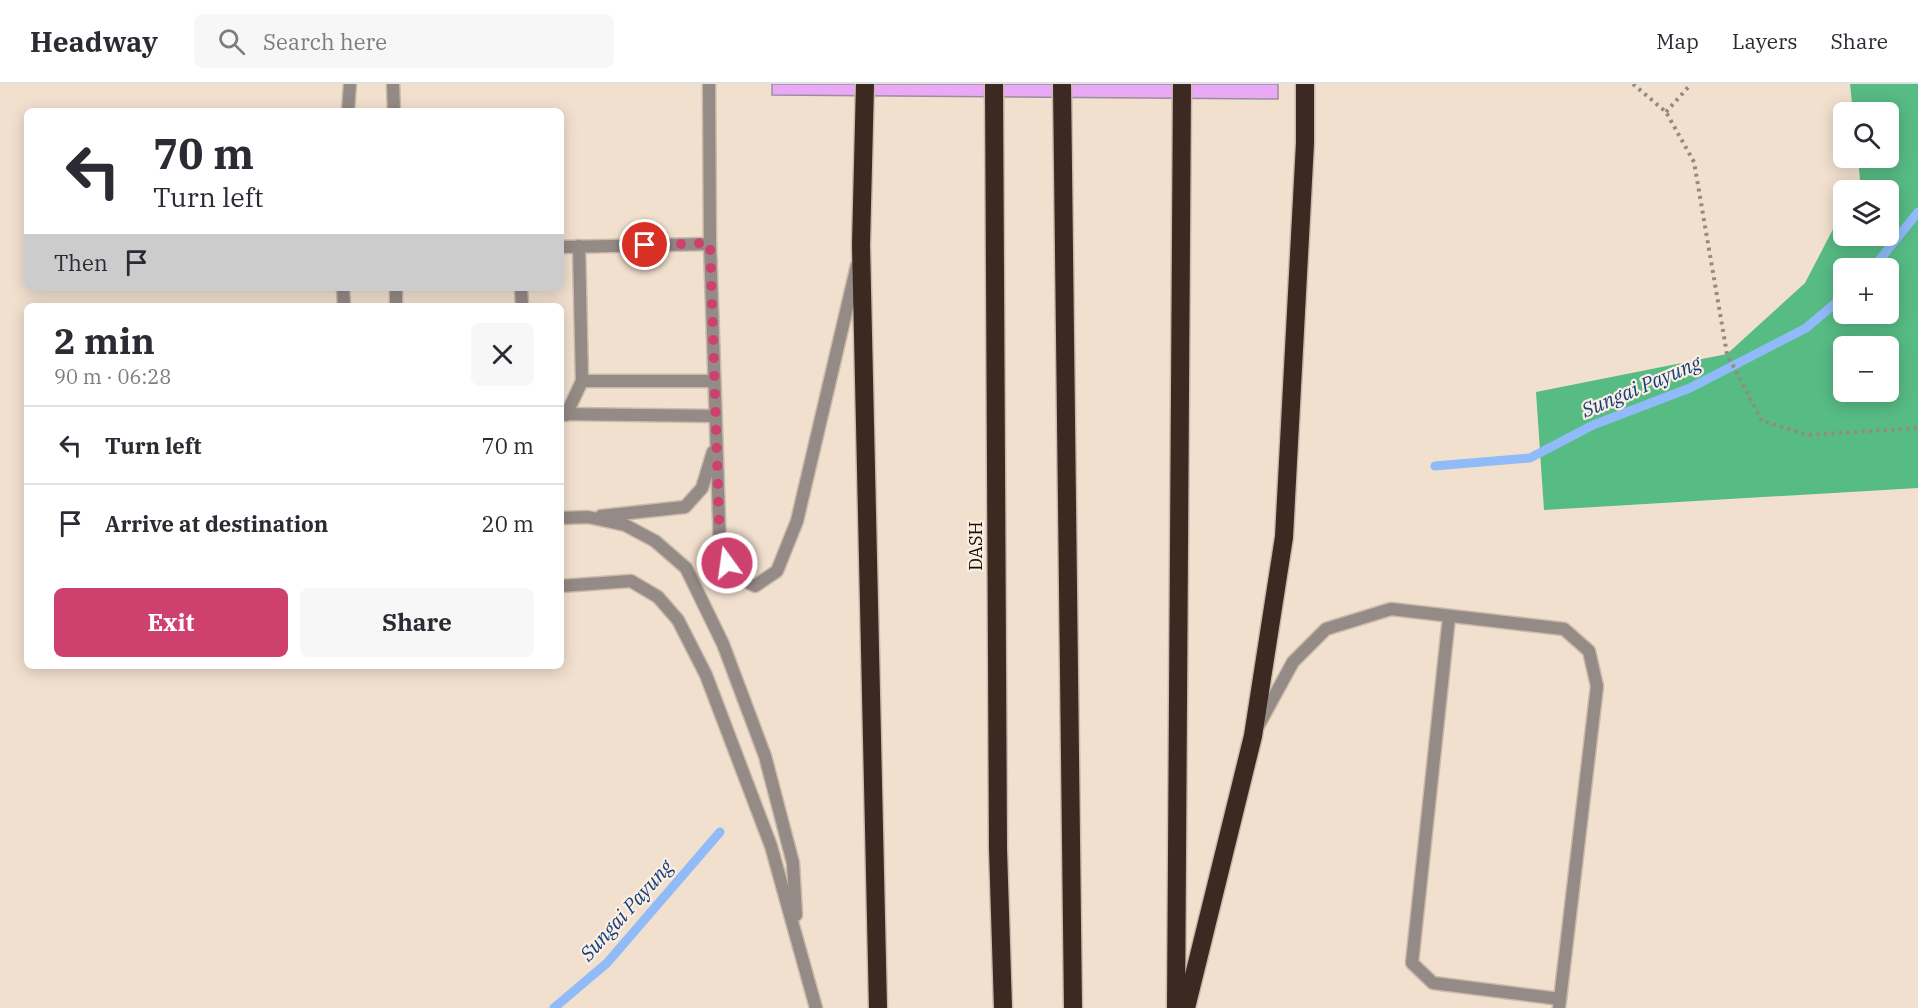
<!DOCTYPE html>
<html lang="en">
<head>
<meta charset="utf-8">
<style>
  :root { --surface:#fff; --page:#f7f7f7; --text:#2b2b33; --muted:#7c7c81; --line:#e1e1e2; --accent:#ce416f }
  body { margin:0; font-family:"IBM Plex Serif",serif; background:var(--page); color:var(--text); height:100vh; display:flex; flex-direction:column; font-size:22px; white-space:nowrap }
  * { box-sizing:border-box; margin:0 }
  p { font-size:20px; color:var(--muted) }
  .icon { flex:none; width:33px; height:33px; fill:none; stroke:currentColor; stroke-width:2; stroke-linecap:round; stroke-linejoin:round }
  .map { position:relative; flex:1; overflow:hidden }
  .drawer { position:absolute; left:24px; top:219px; width:540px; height:366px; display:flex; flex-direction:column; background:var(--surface); border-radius:9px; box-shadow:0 3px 15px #0003 }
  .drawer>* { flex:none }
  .banner { position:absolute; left:24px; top:24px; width:540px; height:183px; border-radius:9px; box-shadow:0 3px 15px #0003; background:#fff; color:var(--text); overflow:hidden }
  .fabs { position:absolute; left:1833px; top:18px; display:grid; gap:12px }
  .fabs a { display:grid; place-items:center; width:66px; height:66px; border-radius:9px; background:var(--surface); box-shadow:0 3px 15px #0003; font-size:30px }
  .pin { position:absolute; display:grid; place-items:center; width:51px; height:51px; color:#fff; margin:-26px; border:3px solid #fff; border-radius:50%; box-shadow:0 2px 6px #0007 }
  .me { position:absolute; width:66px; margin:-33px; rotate:346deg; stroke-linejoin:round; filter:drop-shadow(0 0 4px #0008) }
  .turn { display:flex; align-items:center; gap:21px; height:126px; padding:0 30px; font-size:27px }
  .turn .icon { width:78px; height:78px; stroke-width:2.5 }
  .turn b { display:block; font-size:42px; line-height:51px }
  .then { display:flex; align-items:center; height:57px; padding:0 30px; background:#0003; gap:12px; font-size:22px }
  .round { display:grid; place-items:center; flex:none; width:63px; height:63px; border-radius:9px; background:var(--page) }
  .head { display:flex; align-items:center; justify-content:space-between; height:102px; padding:0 30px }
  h1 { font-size:36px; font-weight:800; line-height:45px }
  .primary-button { display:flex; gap:12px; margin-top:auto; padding:12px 30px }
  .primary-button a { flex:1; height:69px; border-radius:9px; background:var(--accent); color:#fff; font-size:24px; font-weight:800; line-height:69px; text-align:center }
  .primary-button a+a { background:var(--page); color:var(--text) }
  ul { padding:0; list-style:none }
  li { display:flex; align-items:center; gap:18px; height:78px; padding:0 30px; border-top:2px solid var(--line) }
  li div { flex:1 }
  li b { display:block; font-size:22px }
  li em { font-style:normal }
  header { display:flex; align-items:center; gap:36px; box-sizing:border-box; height:84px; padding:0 30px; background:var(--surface); border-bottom:2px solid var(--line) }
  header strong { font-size:28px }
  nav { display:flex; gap:33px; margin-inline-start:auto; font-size:21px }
  .search { width:420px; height:54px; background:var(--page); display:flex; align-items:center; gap:15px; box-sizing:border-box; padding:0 21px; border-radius:9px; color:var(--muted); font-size:22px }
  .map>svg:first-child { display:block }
  .forest { fill:#57bb84; fill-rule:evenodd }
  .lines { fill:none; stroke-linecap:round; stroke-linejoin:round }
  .stream { stroke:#91baf9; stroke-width:9 }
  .building { fill:#e9a9f5; stroke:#9c8d9e; stroke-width:1.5 }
  .service-casing { stroke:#cabaab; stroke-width:15 }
  .motorway-casing { stroke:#cabaab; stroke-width:21 }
  .path { stroke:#978a7d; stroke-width:4; stroke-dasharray:3 4.5; stroke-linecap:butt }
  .service { stroke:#948a86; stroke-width:12 }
  .motorway { stroke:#3c2922; stroke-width:18 }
  .route { stroke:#ce416f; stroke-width:10; stroke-dasharray:0 18 }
  .labels { text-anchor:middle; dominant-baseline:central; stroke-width:4.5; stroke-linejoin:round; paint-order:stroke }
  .street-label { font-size:18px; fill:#150f09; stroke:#fceee0 }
  .water-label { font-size:20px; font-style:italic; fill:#114083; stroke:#fceee0 }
</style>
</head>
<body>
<header>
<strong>Headway</strong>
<div class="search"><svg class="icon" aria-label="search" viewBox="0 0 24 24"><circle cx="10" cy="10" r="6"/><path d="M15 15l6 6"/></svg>Search here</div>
<nav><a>Map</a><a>Layers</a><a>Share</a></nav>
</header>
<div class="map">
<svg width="1918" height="924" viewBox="0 0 1918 924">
  <rect width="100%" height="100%" fill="#f2e0cf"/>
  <!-- forest -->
  <path class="forest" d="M1850,0H1918V404L1544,426L1536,308L1727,270L1805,199L1843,126L1844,152H1888V106H1854L1860,95L1858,74H1888V28H1853ZM1844,184H1888V230H1844ZM1844,262H1888V308H1844Z"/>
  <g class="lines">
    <!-- stream -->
    <g class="stream">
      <path d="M1873,184L1918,128"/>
      <path d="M1435,382L1530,374L1593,341L1690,304L1806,244L1844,212"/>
      <path d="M554,924L607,879L720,748"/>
    </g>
  </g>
  <!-- building -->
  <path class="building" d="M772,0H1278V15L772,11Z"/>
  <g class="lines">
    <!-- service casing -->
    <g class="service-casing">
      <g id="service">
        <path d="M393,0L394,27"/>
        <path d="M709,0L710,160L720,466L733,491L755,502L777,487L797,437L857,181"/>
        <path d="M348,27L350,0"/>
        <path d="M561,163L710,160"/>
        <path d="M343,204L344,222"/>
        <path d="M396,204V222"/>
        <path d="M521,204L522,222"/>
        <path d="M582,297H714"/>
        <path d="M561,330L715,332"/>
        <path d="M566,331L582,297L579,162"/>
        <path d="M601,432L685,423L702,404L713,368"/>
        <path d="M561,434L588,433L625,441L655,457L686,484L723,560L765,672L793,779L796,831"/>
        <path d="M561,502L631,497L658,513L678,536L706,591L771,762L816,924"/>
        <path d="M1449,533L1412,879L1433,899L1560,915"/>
        <path d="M1258,642L1293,578L1326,545L1391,525L1564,545L1589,567L1597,602L1559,924"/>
      </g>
    </g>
    <!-- motorway casing -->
    <g class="motorway-casing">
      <g id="motorway">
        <path d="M865,0L861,161L878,924"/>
        <path d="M994,0L998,765L1003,924"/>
        <path d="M1062,0L1073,924"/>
        <path d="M1176,924L1182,0"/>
        <path d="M1186,924L1253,652L1284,453L1305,59V0"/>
      </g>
    </g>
    <!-- path -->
    <g class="path">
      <path d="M1633,0L1666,28L1694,78L1727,270L1762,337L1809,351L1918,344"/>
      <path d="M1666,28L1691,0"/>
    </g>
    <!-- service -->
    <use href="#service" class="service"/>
    <!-- motorway -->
    <use href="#motorway" class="motorway"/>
  </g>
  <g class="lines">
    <!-- route -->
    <path class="route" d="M645,161L710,159L720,466L727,479"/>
  </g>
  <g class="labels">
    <!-- street labels -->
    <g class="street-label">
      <text transform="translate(975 462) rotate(-90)">DASH</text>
    </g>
    <!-- water labels -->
    <g class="water-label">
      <text transform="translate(1641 302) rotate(-23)">Sungai Payung</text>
      <text transform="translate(626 826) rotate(-48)">Sungai Payung</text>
    </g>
  </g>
</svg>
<div class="fabs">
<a><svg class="icon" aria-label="search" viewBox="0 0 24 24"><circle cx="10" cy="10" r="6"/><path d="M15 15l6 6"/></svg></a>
<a><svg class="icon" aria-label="layers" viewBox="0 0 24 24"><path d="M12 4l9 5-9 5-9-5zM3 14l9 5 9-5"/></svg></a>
<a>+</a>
<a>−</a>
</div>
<div class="pin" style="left:645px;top:161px;background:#d93025"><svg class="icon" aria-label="arrive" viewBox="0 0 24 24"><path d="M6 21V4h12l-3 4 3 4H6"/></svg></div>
<svg class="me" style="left:727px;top:479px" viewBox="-20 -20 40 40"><circle r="17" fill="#ce416f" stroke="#fff" stroke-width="3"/><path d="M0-11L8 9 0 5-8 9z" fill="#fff"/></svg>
<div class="banner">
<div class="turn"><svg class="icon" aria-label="left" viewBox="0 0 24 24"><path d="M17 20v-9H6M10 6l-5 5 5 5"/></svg><div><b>70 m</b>Turn left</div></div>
<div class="then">Then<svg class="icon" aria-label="arrive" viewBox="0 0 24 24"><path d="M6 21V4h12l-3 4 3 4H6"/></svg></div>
</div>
<section class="drawer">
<div class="head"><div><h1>2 min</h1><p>90 m · 06:28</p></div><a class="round"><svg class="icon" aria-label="close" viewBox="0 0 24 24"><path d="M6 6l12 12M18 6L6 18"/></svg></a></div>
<ul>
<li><svg class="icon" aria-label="left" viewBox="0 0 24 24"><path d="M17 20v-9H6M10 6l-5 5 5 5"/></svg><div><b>Turn left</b></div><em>70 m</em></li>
<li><svg class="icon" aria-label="arrive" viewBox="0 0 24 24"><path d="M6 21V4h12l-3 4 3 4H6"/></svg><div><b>Arrive at destination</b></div><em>20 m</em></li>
</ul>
<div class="primary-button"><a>Exit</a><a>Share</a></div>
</section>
</div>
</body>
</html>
